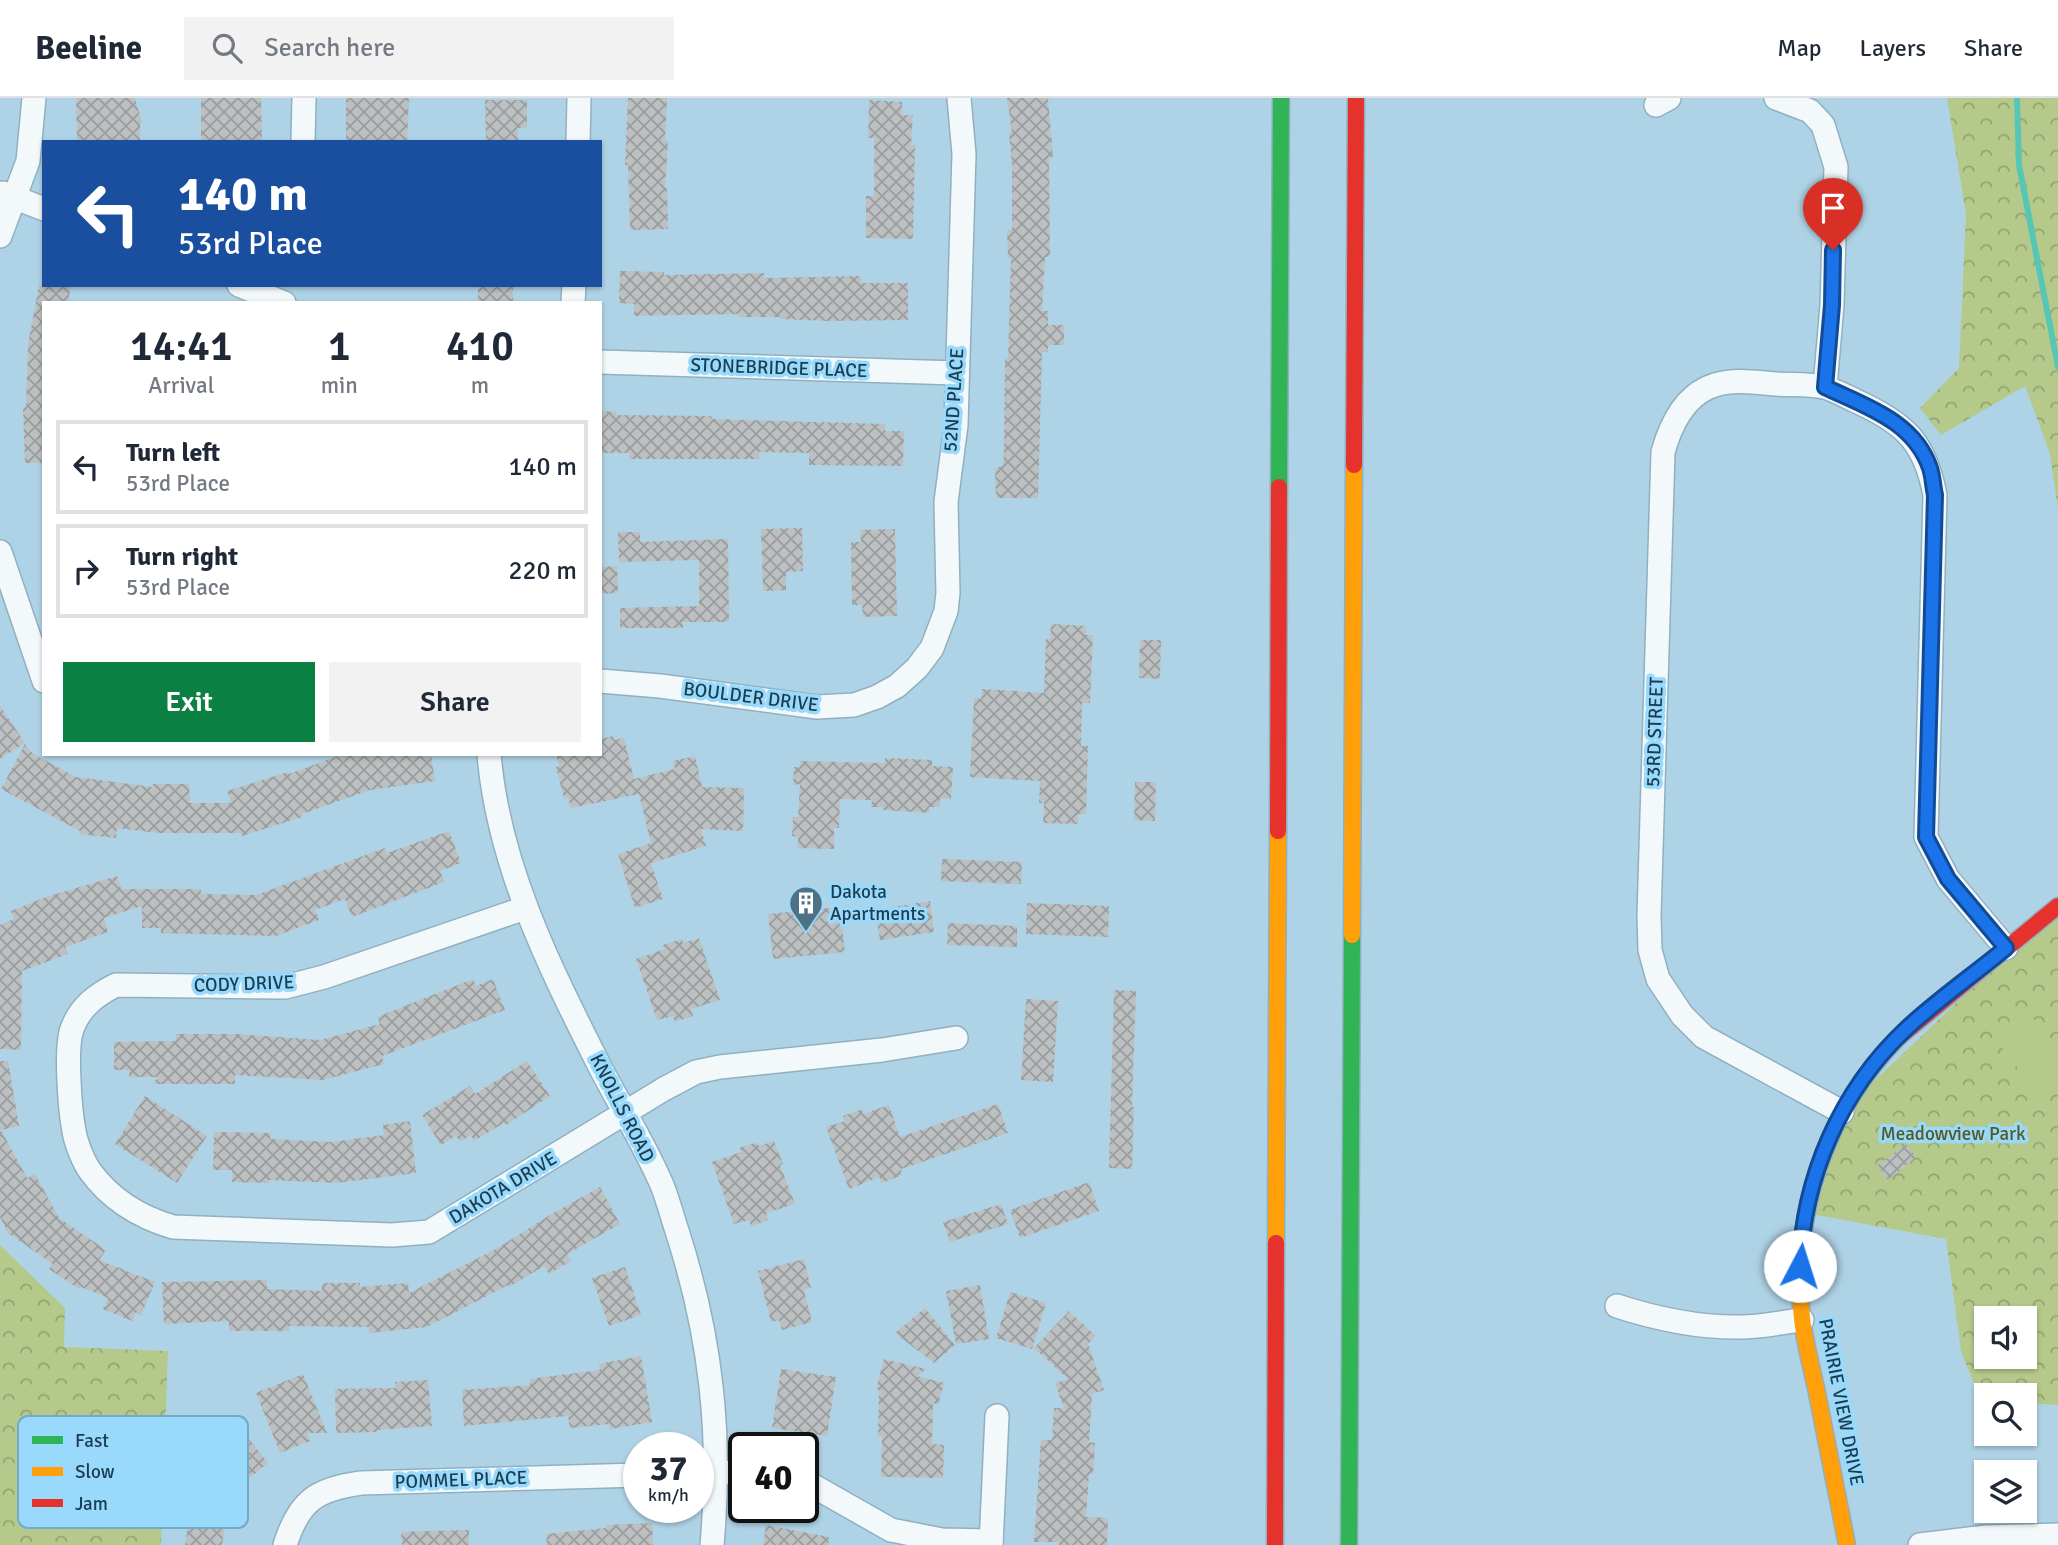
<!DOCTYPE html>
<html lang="en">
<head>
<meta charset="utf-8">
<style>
  :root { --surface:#fff; --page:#f2f2f3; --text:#1f2937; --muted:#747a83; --line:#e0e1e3; --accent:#0b8043 }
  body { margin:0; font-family:Signika,sans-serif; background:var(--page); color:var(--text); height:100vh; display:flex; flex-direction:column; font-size:26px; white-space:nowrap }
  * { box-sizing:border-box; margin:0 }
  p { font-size:23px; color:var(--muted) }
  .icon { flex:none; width:38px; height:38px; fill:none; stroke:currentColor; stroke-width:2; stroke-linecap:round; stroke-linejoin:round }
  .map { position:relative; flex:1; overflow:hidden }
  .details { position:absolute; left:42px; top:203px; width:560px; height:455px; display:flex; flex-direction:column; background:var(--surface); border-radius:0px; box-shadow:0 2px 5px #0004 }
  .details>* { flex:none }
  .banner { position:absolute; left:42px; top:42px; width:560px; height:147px; border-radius:0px; box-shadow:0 2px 5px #0004; background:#1a4fa0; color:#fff; overflow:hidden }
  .buttons { position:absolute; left:1974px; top:1208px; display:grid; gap:14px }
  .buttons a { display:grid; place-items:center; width:63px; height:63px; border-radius:0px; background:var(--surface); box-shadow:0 2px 5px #0004; font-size:35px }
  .speed { position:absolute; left:623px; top:1334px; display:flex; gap:14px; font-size:35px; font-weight:700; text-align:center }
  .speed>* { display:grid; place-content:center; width:91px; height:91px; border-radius:50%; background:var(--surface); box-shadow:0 2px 5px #0004; line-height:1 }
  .speed small { font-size:18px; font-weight:400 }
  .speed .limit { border:4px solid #111; border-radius:10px; background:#fff; color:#111 }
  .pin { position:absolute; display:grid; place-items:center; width:60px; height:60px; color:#fff; margin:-72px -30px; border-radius:50% 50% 50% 0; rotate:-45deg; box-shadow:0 0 7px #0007 }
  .pin .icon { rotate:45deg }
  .me { position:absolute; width:77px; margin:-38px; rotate:5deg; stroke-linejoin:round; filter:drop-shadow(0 0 5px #0008) }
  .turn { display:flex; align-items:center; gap:24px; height:147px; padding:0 21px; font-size:32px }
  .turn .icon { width:91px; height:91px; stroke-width:2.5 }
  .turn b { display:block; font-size:49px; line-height:60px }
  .eta { display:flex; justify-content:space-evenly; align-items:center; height:119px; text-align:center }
  .eta b { font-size:42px; font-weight:600; line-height:49px }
  .button { display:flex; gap:14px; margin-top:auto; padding:14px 21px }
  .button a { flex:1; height:80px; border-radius:0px; background:var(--accent); color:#fff; font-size:28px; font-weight:600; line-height:80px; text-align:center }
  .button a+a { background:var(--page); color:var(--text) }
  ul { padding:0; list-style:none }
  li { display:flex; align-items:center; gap:21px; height:94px; margin:0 14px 10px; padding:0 7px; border:4px solid var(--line); border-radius:0px }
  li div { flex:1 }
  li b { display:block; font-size:26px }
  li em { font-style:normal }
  header { display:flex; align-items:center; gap:42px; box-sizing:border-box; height:98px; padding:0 35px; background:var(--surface); border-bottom:2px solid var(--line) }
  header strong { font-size:33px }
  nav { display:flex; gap:38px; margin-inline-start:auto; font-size:24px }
  .search { width:490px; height:63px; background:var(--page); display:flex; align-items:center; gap:18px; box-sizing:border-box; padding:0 24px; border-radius:0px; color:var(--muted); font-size:26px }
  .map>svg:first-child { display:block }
  .park { fill:url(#park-crowns); fill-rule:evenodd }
  .pitch { fill:#b5c98b }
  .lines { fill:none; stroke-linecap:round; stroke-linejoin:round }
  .stream { stroke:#58c6b4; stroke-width:6 }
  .building { fill:url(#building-cross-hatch) }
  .street-casing { stroke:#90b0c0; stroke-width:26 }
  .fast-casing { stroke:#90b0c0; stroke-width:19 }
  .slow-casing { stroke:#90b0c0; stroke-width:19 }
  .jam-casing { stroke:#90b0c0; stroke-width:19 }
  .street { stroke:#f3f8fb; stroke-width:23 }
  .fast { stroke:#30b455; stroke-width:16 }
  .slow { stroke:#ff9f0a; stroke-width:16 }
  .jam { stroke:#e5322d; stroke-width:16 }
  .route-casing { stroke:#114b97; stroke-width:18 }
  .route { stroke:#1a73e8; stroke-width:12 }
  .labels { text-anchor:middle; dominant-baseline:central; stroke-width:7; stroke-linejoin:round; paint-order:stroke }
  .street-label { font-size:19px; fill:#1a3d4f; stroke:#99d9fc }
  .poi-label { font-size:19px; fill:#1a3d4f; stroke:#99d9fc; text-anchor:start }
  .park-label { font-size:19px; fill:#555923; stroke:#99d9fc }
  .key { fill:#99d9fc; stroke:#73aac8; stroke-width:2 }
  .key-label { font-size:19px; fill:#1a3d4f }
</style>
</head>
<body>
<header>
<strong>Beeline</strong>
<div class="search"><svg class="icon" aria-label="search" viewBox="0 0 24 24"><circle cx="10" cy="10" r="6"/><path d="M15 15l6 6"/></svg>Search here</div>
<nav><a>Map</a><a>Layers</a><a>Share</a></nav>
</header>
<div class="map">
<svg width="2058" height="1447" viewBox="0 0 2058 1447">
  <defs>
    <pattern id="park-crowns" width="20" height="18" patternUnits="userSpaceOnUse" patternTransform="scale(1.75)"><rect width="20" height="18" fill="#b5c98b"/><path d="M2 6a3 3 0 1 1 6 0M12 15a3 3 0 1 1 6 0" fill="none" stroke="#92a474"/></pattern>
    <pattern id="building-cross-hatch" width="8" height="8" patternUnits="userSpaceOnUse" patternTransform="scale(1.75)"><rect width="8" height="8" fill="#bdc0c1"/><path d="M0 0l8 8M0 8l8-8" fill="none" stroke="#999d9f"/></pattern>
  </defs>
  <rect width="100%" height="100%" fill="#afd3e6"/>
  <!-- park -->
  <g class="park">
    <path d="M1947,0H2058V412L2050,356L2025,288L1941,337L1920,310L1959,270L1966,116Z"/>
    <path d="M2058,808V1307L2025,1305V1297H1986V1304H1981L1961,1253L1946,1141L1806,1115L1842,1014ZM1986,1220H2025V1258H1986Z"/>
    <path d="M0,1147L65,1210L64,1249L168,1253L161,1447H0Z"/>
  </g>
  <!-- pitch -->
  <path class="pitch" d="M2031,918L2058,951V991L2044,1002L1998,945Z"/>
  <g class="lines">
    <!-- stream -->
    <path class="stream" d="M2017,0L2019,67L2058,269"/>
  </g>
  <!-- building -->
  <g class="building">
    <path d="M76,0H135L142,25H140V44H77Z"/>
    <path d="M201,0H261L262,44H201Z"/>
    <path d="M346,0H409L407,44H346Z"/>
    <path d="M628,0H667L665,43H668L665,90H667L668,131L630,132L628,67H625Z"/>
    <path d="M1007,0H1048L1053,59L1049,60L1050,159H1045L1042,213H1048V227H1064V247H1048V254H1042L1038,400H996L995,371L1003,367L1004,355L1005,261H1008L1011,160H1008L1007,132H1012V68L1009,35L1012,34Z"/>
    <path d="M485,2H527V30H518V44H486Z"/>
    <path d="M869,2L902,4V17H913L911,47H915L913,141L866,140V98H874V40H868Z"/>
    <path d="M620,173L664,174V177L764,175V180L861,178V185H908V222L829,223L781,221V219H739V216L634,218V206L619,205Z"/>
    <path d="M39,187H71L68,205H42H44V365H25L23,309H26L28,246Z"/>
    <rect x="478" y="187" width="35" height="18"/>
    <path d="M600,313L616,314V317L711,318L712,321L885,326V333H904L903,368L809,367V355L759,354V361H629V355H600Z"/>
    <path d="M802,430L803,473L786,474V492L763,493L761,431Z"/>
    <path d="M895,431L897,518L863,519L862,507H852L851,444H861L860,432Z"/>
    <path d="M618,434H640V444L728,441L729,524H683V530H620V510L699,508V462L619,464Z"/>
    <path d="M617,468L618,495L600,496V469Z"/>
    <path d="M1051,526L1086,528V537H1093L1090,605H1082L1081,648H1088L1086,716H1078V726L1043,725L1044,705H1039L1040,683L970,679L974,600L981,601L982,591L1044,595L1046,540L1050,541Z"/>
    <path d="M1140,542H1161L1160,581L1139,580Z"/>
    <path d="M0,608L25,645L0,661Z"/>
    <path d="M613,638L614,642L624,640L634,681L675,671L673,663L695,658L702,689L744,690L743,733L701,731L706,748L651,765L663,801L635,810L618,756L651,745L639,696L571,710L568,700L564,701L556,669L559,668L556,656H600V641Z"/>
    <path d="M25,646L32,655L76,679L153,689V686H189L190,705H231L227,693L288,674L289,676L343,656H431L435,683L370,692L302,716V719L242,738L241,735H158L117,730L116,740L79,736L80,733L1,691Z"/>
    <path d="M885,660L932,662V668L953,669L951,701L940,700V709H929V715L883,712L884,709H871L872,702L840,701L839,730H834V751L798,750V739L792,738L793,719H798L800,686L793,687L794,669H800V663L885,665Z"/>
    <path d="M1135,684H1156L1155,723L1134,722Z"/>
    <path d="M449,733L461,765L440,773L444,784L352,819L345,801L315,812L319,822L276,838L161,835V830H142V808L104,820L108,834L65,849L68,856L22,873L21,952L0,951V827L14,821L11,813L46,799L117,778L121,791H201V796L256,797L385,750L387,755Z"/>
    <path d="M942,761L1022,764L1021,786L941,783Z"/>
    <path d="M930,803L934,834L880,842L875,812Z"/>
    <path d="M1027,805L1109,808L1108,839L1026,836Z"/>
    <path d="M840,809L845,854L773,861L768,816Z"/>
    <path d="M948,825L1017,828V849L947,847Z"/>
    <path d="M699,840L720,902L691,911L693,918L675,924L673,918L657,922L636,861L665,851L663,847L682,841L683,845Z"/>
    <path d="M473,881L476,888L493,881L505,912L382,958L384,966L323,982L235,977V986H153L158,979H129V972H114V944L176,943V936H236L320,942L380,926L377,919Z"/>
    <path d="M1114,892L1136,893L1132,1009H1134L1132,1071L1109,1070Z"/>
    <path d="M1026,901L1058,903L1053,984L1021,982Z"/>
    <path d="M0,963H8L19,1028L1,1032L27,1080L35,1076L59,1120L106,1152L99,1162L155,1184L141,1217L136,1214L132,1223L103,1211L108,1200L81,1189L79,1191L49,1171L53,1166L8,1135L0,1119Z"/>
    <path d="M527,963L550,998L506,1027L504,1025L474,1043L471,1037L460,1044L456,1038L441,1047L422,1017L470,988L475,996Z"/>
    <path d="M145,998L207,1038L177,1085L115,1046Z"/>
    <path d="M998,1006L1008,1035L901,1071L902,1077L882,1085L879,1079L849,1091L826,1029L845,1023L843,1018L862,1011L863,1016L889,1007L900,1039Z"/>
    <path d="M410,1023L416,1075L336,1085L269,1082V1085L232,1084V1072H213L214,1034L271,1035L270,1041L331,1044L384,1037L383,1027Z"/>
    <path d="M774,1043L783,1066L780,1067L795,1106L766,1115L768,1122L751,1128L749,1122L734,1126L712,1064L741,1054L740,1050L757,1044L759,1048Z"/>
    <path d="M1906,1046L1916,1059L1888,1082L1877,1068Z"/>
    <path d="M1089,1084L1099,1113L1020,1140L1010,1112Z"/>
    <path d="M600,1089L620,1126L567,1156L571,1163L549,1176L544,1168L509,1189L508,1187L427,1229L369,1235V1229L289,1228V1233H229V1223L164,1226L162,1184L267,1182V1191L322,1193V1185H360V1189L408,1185L409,1195L496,1151L550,1117Z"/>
    <path d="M1001,1106L1008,1126L950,1144L943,1124Z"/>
    <path d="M804,1161L811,1190L804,1192L812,1224L782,1232L779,1222L771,1224L758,1173Z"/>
    <path d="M625,1169L641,1217L609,1228L592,1180Z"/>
    <path d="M980,1187L989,1241L956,1246L946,1193Z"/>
    <path d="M1010,1194L1046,1205L1032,1251L996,1240Z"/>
    <path d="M925,1210L955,1247L934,1265L895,1235Z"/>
    <path d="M1069,1213L1096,1238L1088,1246L1104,1292L1092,1296L1089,1344L1095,1345L1093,1376H1089L1086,1419L1108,1420L1107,1447H1059V1444H1034L1041,1342H1052L1054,1310H1064L1055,1285L1068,1281L1034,1250Z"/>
    <path d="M641,1258L652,1324L610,1331L609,1326L570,1330L568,1318L464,1328L462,1292L530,1287V1281L600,1272L599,1266Z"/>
    <path d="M884,1261L926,1271L917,1278L944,1285L938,1307L933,1305L932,1346L944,1347L943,1380L881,1379L882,1338H878L879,1292L876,1291Z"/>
    <path d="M781,1271L836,1279L827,1338L772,1330Z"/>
    <path d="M303,1276L327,1335H307L310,1343L280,1355L256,1295Z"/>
    <path d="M428,1282L432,1328L377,1332V1334L336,1335L335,1291L396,1290L395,1284Z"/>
    <path d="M235,1323L268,1365L247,1382L236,1367L234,1377L212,1394L186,1361Z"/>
    <path d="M192,1405L228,1411L222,1447H185Z"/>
    <path d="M652,1425L653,1447H547L546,1436L606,1430V1427Z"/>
    <path d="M766,1427L829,1439L828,1447H763Z"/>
    <path d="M469,1432V1447H402L401,1434Z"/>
  </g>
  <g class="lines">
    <!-- street casing -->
    <g class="street-casing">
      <g id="street">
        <path d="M1776,0L1810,13L1823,27L1836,69L1832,207L1825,289"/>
        <path d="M1656,7L1669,0"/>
        <path d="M303,44L304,0"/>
        <path d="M578,44L579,0"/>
        <path d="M3,95L44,111"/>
        <path d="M0,138L28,63L34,0"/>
        <path d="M239,187L284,205"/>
        <path d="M573,205L574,187"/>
        <path d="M600,264L957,275"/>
        <path d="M0,454L44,583"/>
        <path d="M600,583L660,588L817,609L854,607L877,599L897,588L917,570L932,550L946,513L948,495L946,404L956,327L964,56L959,0"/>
        <path d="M489,656C498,766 549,868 598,965C619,1006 644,1045 662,1087C668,1102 672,1118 677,1133C711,1238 722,1337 712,1447"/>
        <path d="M525,810L324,879L285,889L116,887C96,897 80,909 72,931C65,950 70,1012 74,1033C76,1045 83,1063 90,1073C111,1102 139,1119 173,1129L392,1137L429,1134L664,991L696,974L720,969L882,952L956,940"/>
        <path d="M1842,1014L1704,939L1682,917L1658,881L1650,852L1649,818L1663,354C1670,329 1682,302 1707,290C1729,280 1753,284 1776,286C1791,287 1809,286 1824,289C1835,292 1847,299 1858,304C1906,326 1925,345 1935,397L1926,739L1948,781L2006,850"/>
        <path d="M1617,1208C1657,1221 1700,1230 1742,1229C1762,1229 1783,1224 1802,1222"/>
        <path d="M698,1375L744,1374"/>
        <path d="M803,1382L891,1432L942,1442L991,1443"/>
        <path d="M285,1447C299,1403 316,1391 361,1385L639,1377"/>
        <path d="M991,1447L997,1318"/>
        <path d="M1920,1447L1986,1439L2058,1437"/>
      </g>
    </g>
    <!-- fast casing -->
    <g class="fast-casing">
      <g id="fast">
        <path d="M1279,389L1281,0"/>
        <path d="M1349,1447L1352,837"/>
      </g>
    </g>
    <!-- slow casing -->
    <g class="slow-casing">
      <g id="slow">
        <path d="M1352,837L1354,367"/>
        <path d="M1276,1145L1278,733"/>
        <path d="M1847,1447C1837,1396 1827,1346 1817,1295C1812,1271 1805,1246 1802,1221C1791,1118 1826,1011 1900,938"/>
      </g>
    </g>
    <!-- jam casing -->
    <g class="jam-casing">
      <g id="jam">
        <path d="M1354,367L1356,0"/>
        <path d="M1278,733L1279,389"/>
        <path d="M1900,938L2058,808"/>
        <path d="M1275,1447L1276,1145"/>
      </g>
    </g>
    <!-- street -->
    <use href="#street" class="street"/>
    <!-- fast -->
    <use href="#fast" class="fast"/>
    <!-- slow -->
    <use href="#slow" class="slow"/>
    <!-- jam -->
    <use href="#jam" class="jam"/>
  </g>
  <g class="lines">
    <!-- route casing -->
    <g class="route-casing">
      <path id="route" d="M1800,1168C1803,1079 1841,992 1906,931C1937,902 1973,877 2006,850L1948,781L1926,739L1935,397C1933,389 1933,379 1930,370C1914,323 1865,308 1825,289L1832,207L1833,152"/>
    </g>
    <!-- route -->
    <use href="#route" class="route"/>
  </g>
  <!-- icons -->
  <defs>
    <g id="building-pin" transform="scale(1.75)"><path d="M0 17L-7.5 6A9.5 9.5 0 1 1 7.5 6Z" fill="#4e7284" stroke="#99d9fc"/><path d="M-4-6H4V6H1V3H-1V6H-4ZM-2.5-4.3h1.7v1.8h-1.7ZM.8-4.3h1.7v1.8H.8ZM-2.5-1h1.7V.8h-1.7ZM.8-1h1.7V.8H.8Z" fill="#fff"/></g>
  </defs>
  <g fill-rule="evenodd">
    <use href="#building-pin" x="806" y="805"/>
  </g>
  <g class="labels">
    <!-- street labels -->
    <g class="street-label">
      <text transform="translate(779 270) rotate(2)">STONEBRIDGE PLACE</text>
      <text transform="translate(954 302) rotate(-86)">52ND PLACE</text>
      <text transform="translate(751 599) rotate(7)">BOULDER DRIVE</text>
      <text transform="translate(1655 634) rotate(-88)">53RD STREET</text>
      <text transform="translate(244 886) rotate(-2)">CODY DRIVE</text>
      <text transform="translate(622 1010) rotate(63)">KNOLLS ROAD</text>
      <text transform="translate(503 1090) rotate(-31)">DAKOTA DRIVE</text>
      <text transform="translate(1841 1304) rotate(79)">PRAIRIE VIEW DRIVE</text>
      <text transform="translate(461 1382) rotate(-2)">POMMEL PLACE</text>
    </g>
    <!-- poi labels -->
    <g class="poi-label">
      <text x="830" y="794">Dakota<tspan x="830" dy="22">Apartments</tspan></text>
    </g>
    <!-- park labels -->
    <g class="park-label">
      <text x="1953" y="1036">Meadowview Park</text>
    </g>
  </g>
  <!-- legend -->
  <rect x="18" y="1318" width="230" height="112" rx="10" class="key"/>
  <rect x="32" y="1338" width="31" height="8" fill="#30b455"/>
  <rect x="32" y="1369" width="31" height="9" fill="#ff9f0a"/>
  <rect x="32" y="1401" width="31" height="8" fill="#e5322d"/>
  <g class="key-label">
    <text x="75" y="1349">Fast</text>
    <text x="75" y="1380">Slow</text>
    <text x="75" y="1412">Jam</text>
  </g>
</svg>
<div class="buttons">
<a><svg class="icon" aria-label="sound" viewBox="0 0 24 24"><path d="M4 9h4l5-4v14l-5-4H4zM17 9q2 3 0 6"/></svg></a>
<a><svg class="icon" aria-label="search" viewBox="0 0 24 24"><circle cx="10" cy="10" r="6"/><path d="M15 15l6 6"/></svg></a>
<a><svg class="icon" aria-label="layers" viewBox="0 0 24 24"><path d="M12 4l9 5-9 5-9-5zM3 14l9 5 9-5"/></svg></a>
</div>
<div class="speed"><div>37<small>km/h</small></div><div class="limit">40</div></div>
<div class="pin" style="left:1833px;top:152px;background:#d93025"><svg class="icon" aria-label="arrive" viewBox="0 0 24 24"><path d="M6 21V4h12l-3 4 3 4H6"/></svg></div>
<svg class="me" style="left:1800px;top:1168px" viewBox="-20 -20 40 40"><circle r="19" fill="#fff"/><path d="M0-13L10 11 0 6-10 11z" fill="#1a73e8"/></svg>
<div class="banner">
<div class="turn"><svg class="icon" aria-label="left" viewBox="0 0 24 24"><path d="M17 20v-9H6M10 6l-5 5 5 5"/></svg><div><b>140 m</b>53rd Place</div></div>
</div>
<section class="details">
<div class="eta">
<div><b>14:41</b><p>Arrival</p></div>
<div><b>1</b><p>min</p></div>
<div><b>410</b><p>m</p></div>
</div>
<ul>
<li><svg class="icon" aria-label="left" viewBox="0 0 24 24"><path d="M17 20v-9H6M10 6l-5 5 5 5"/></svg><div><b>Turn left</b><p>53rd Place</p></div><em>140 m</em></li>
<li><svg class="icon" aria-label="right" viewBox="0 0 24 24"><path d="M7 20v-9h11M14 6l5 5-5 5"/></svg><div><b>Turn right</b><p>53rd Place</p></div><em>220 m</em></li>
</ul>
<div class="button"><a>Exit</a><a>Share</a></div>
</section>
</div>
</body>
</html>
